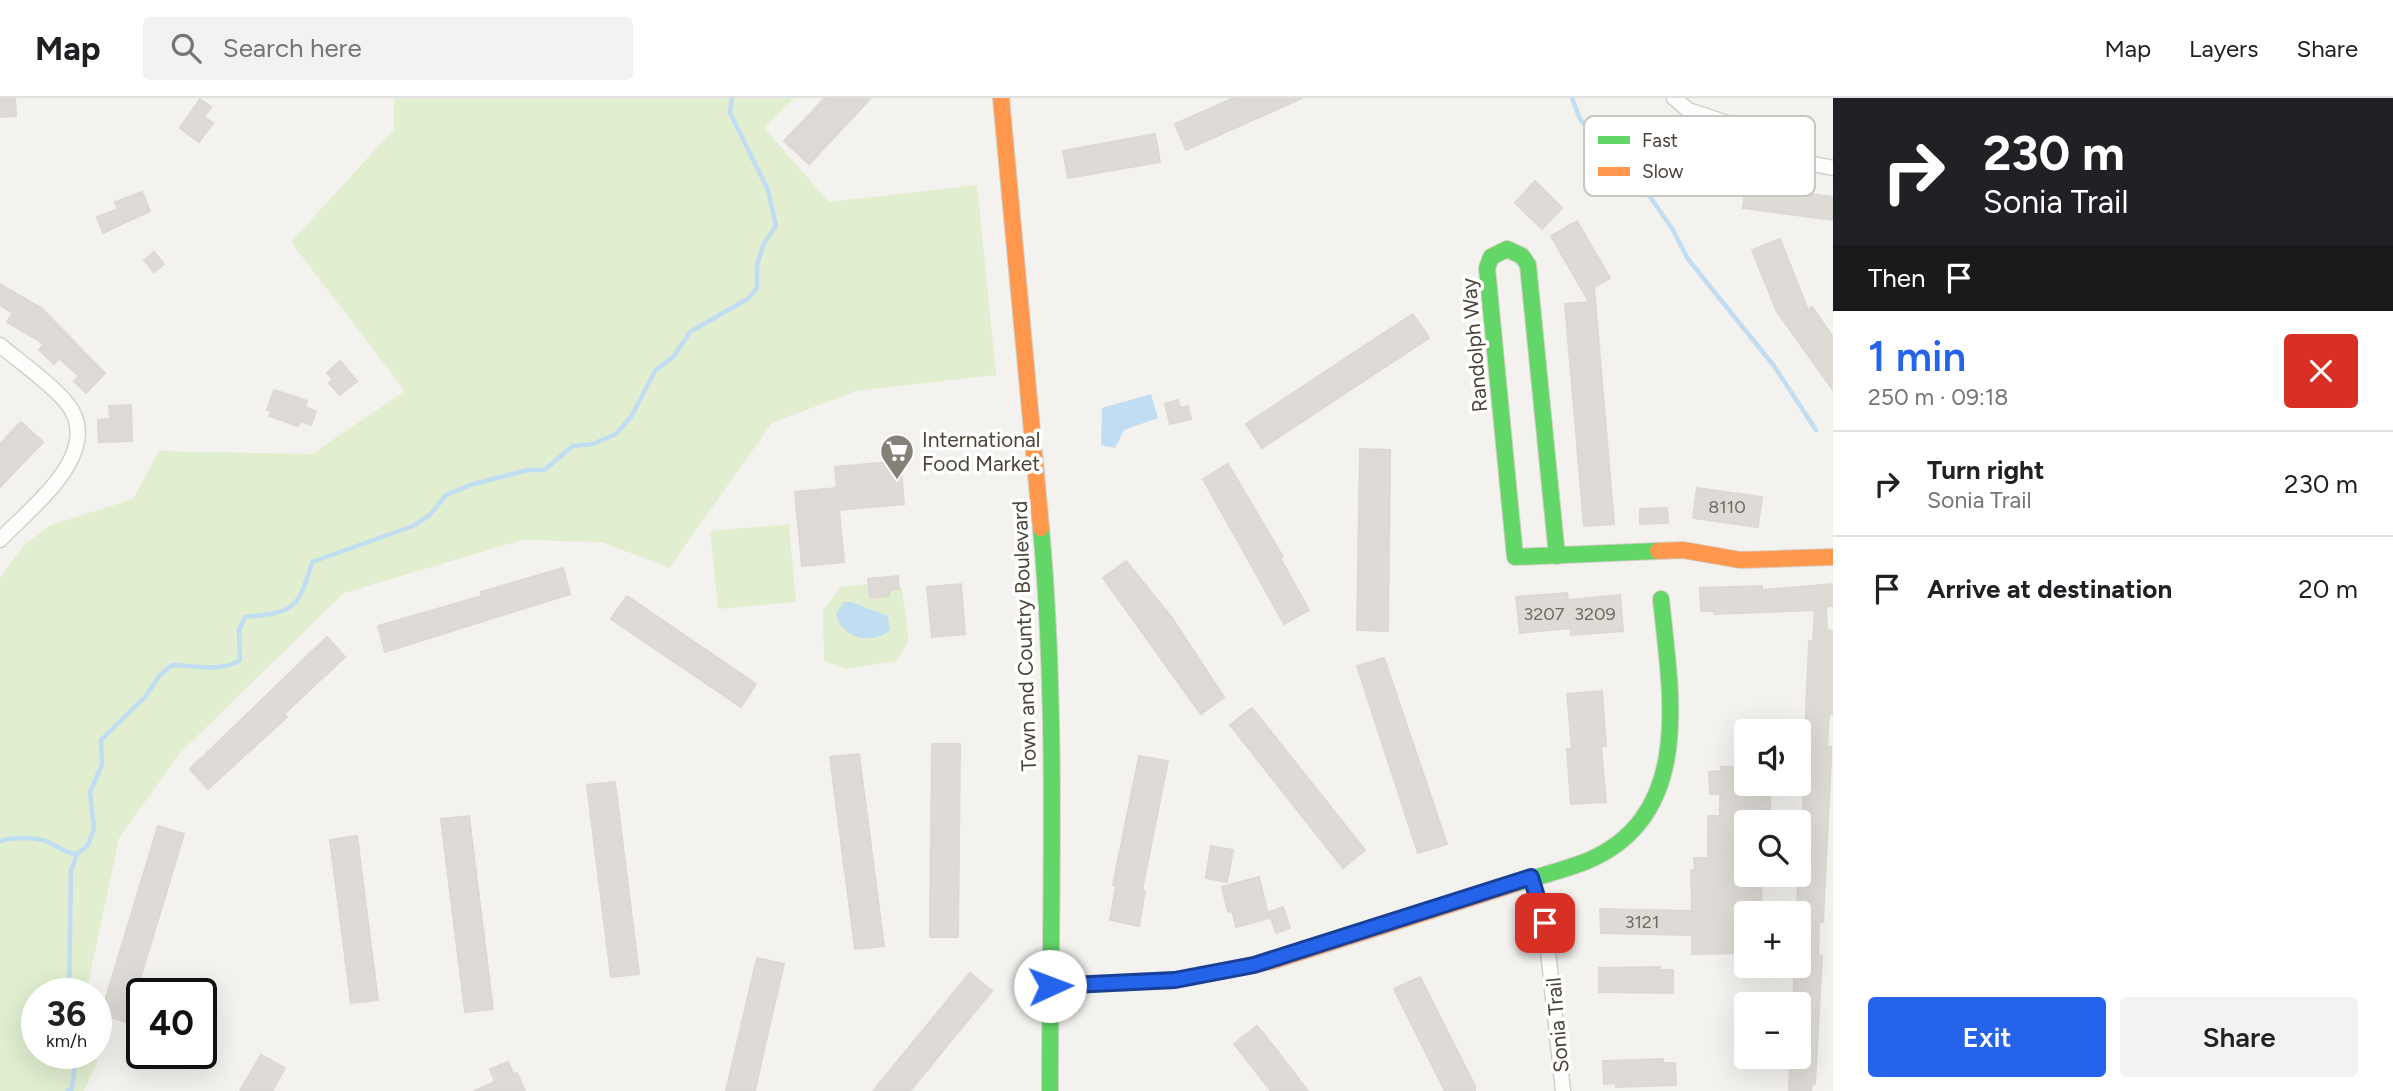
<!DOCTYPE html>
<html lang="en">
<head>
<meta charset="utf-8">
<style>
  :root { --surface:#fff; --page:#f2f2f2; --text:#202124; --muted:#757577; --line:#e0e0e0; --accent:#2563eb }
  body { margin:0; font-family:Figtree,sans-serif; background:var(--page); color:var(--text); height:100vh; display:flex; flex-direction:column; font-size:26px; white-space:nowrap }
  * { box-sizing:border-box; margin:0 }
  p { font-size:23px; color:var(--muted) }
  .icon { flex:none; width:38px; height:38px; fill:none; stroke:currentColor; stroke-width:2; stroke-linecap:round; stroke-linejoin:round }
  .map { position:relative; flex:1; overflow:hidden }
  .details { display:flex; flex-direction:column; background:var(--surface); width:560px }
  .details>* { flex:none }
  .banner { background:#202124; color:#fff; overflow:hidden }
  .tools { position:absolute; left:1734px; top:621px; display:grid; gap:14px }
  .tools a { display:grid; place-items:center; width:77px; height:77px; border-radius:7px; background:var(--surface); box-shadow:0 7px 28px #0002; font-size:35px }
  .speed { position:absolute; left:21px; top:880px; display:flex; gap:14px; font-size:35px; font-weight:700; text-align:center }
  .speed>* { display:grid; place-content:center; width:91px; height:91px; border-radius:50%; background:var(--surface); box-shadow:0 7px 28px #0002; line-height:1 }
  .speed small { font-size:18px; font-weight:400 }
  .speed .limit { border:4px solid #111; border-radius:10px; background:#fff; color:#111 }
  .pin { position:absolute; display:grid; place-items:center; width:60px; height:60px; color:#fff; margin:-30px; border-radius:14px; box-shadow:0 4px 10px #0006 }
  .me { position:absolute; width:77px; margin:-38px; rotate:88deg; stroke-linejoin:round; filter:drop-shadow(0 0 5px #0008) }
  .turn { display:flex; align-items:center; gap:24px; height:147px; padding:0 35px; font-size:32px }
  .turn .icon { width:91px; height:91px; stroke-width:2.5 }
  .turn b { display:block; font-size:49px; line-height:60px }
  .then { display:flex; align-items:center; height:66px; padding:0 35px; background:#0003; gap:14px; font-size:26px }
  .round { display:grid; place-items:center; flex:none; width:74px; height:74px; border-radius:7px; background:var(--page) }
  .head { display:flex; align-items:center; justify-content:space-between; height:119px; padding:0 35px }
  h1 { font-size:42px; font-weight:600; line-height:52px; color:var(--accent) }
  .primary-button { display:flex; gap:14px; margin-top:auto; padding:14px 35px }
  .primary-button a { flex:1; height:80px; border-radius:7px; background:var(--accent); color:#fff; font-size:28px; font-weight:600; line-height:80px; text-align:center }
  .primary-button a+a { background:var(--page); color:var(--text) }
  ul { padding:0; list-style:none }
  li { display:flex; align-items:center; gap:21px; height:105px; padding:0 35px; border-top:2px solid var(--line) }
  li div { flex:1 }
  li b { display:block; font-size:26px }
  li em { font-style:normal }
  header { display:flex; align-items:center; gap:42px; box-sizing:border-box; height:98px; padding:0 35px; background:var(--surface); border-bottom:2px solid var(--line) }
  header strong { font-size:33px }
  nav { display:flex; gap:38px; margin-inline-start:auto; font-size:24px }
  .search { width:490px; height:63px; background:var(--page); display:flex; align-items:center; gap:18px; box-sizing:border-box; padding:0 24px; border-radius:7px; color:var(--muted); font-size:26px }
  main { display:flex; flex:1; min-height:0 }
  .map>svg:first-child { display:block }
  .green { fill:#e1eecf }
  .water { fill:#c0ddf1 }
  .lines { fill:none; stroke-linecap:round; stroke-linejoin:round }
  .stream { stroke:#c0ddf1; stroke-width:4.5 }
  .building { fill:#dedbd6; stroke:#dcd9d4; stroke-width:2 }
  .street-casing { stroke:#d2d0cb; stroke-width:17 }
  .fast-casing { stroke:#d3cfc5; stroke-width:18 }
  .slow-casing { stroke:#d3cfc5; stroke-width:18 }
  .street { stroke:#fdfdfc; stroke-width:14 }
  .fast { stroke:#63d668; stroke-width:16 }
  .slow { stroke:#ff974d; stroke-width:16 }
  .route-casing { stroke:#184099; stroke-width:18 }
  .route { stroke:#2563eb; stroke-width:12 }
  .labels { text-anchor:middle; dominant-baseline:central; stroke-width:7; stroke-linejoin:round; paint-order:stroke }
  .number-label { font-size:18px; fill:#706a61 }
  .street-label { font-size:21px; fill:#4b4439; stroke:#fff }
  .poi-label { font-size:21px; fill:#4b4439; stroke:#fff; text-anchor:start }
  .key { fill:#fff; stroke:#c9c7c4; stroke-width:2 }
  .key-label { font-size:19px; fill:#4b4439 }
</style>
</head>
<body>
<header>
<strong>Map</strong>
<div class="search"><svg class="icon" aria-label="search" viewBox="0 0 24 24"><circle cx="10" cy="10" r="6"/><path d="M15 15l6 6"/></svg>Search here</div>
<nav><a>Map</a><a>Layers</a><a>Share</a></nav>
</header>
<main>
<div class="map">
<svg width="1833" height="993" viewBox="0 0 1833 993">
  <rect width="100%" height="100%" fill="#f4f2ee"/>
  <!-- green -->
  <g class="green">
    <path d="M394,0H795L764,30L829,104L977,87L996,277L856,293L772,325L669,470L602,444L522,442L344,495L180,655L119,740L86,896H37V956H95L97,965L84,993H0V480L24,447L51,427L133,401L159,353L312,356L405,293L291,144L394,31Z"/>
    <path d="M789,426L796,504L718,511L710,433Z"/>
    <path d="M868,486L870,500L889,498V492L902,489L909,543L896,563L846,571L824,563L823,512L841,489Z"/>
  </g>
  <!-- water -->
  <g class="water">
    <path d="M1151,296L1158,320L1124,332L1115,350L1101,347L1102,310Z"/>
    <path d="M844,504H851L888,518L890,532C872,548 841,540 836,516Z"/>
  </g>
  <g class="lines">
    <!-- stream -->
    <g class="stream">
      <path d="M1572,0L1580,21L1620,70L1651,100L1673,132L1688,161L1774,268L1816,332"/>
      <path d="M0,743C13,739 33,739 46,743C59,748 63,755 77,756"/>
      <path d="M69,896L71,773L77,756L88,747L94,731L90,694L102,667L101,642L145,599L160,577L172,567C194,567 221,575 240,562L239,532L245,519C293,514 298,513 312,464L413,428L430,417L446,397L473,386L528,372H544L573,348L593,346L616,336L631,319L655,273L674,258L690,234L749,200L757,190V167L764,145L776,128L768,92L730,15L732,0"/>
      <path d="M68,993L72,991L76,956"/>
    </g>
  </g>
  <!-- building -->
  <g class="building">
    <path d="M0,0H15L16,18L0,19Z"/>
    <path d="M825,0H871L809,66L784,43Z"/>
    <path d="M1234,0H1302L1186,52L1175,26Z"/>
    <path d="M200,1L211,9L204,19L213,25L199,44L180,30Z"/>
    <path d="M1155,36L1160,64L1068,80L1063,53Z"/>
    <path d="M1535,83L1562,110L1542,131L1515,105Z"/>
    <path d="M1746,87L1833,99V122L1743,110Z"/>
    <path d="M142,94L150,113L103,135L97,119L118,111L115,104Z"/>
    <path d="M1577,123L1610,180L1594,189L1614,426L1584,428L1565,206L1589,204L1551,138Z"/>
    <path d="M1780,141L1808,212L1812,209L1833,239V292L1777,214L1752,152Z"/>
    <path d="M154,154L164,166L154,174L144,162Z"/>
    <path d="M0,186L41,210L105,275L86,295L74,283L79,278L59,260L54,266L39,252L44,246L7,224L13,215L0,207Z"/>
    <path d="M1413,216L1429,240L1262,350L1246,326Z"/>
    <path d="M340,263L357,283L340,297L329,285L333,281L327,275Z"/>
    <path d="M274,292L307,303L305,309L316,313L311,327L300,323L298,328L269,318L271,313L267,312Z"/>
    <path d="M1178,302L1180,310L1188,308L1191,321L1170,326L1165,306Z"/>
    <path d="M131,307L132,343L99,344L98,322L110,321L109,308Z"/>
    <path d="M21,324L43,344L0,389V346Z"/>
    <path d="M1360,351L1390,352L1388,533L1357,532Z"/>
    <path d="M900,363L904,406L839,412L844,464L802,468L795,394L837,390L835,369Z"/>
    <path d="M1228,366L1283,459L1280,460L1309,512L1284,526L1203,381Z"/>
    <path d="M1697,390L1762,399L1758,429L1693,420Z"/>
    <path d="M1667,410L1668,425L1640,426V411Z"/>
    <path d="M1126,463L1172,520L1224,599L1201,616L1103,480Z"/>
    <path d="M563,470L570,496L385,554L378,528L482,498L481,494Z"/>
    <path d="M898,478L899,491L889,492V498L870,500L868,481Z"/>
    <path d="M961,486L965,536L932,539L927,489Z"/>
    <path d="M1833,486V508H1826L1827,532L1833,533V616H1829L1827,649H1831V661L1823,824H1819L1818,857L1822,858L1815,986L1812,985L1811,993H1789L1790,961L1799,959V906L1793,903L1795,868H1799L1797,811L1799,753L1803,752V684L1809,543L1813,544L1815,512L1714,516V513H1701L1700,490L1762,488V492Z"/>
    <path d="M1567,495L1568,502L1620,497L1623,533L1571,537V530L1520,535L1516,499Z"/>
    <path d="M627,498L756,586L741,609L611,521Z"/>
    <path d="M327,539L345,559L284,616L287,619L208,691L190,671Z"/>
    <path d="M1384,560L1447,746L1418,755L1357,568Z"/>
    <path d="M1602,593L1606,648H1601L1606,704L1571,706L1567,651H1572L1567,596Z"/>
    <path d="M1252,610L1365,752L1343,770L1230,627Z"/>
    <path d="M932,646H960L958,839H930Z"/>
    <path d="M859,656L884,848L855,851L830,659Z"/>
    <path d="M1139,658L1168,663L1142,792L1145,793L1139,828L1110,822L1116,788L1113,787Z"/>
    <path d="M1721,669H1746V686H1770V713H1780V724H1746V777H1757V783H1761L1762,816H1746V855L1692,856V837L1601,835L1600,811L1692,813L1691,772H1695L1694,760H1708V718H1720V696H1710L1709,674L1721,673Z"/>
    <path d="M615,684L639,876L611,879L587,687Z"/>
    <path d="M469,718L493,911L465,914L441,721Z"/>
    <path d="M158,728L184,736L127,924L101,916Z"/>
    <path d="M357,738L378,902L351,905L330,742Z"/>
    <path d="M1211,748L1233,752L1227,784L1206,780Z"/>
    <path d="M1259,779L1269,820L1236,829L1232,813L1228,814L1222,789Z"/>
    <path d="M1283,809L1290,830L1276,835L1269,814Z"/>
    <path d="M757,860L784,866L765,947L755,993H726Z"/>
    <path d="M1660,869V872H1673V895L1599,894V870Z"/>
    <path d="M970,875L992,893L973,916L910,993H873Z"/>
    <path d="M1420,879L1475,988V993H1445L1394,891Z"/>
    <path d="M1257,928L1275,950L1308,993H1271L1234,946Z"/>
    <path d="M261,957L285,970L272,993H240Z"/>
    <path d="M1663,961V965H1675L1676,987L1616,989V985L1604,986L1603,963Z"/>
    <path d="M508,964L513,976L517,975L525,993H474L495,984L490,971Z"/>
  </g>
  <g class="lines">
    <!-- street casing -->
    <g class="street-casing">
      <g id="street">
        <path d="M1674,0L1688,12L1733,27L1776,59L1833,70"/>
        <path d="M0,247C21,265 48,283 66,304C107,353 31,409 0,442"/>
        <path d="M1531,779L1545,825L1563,993"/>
      </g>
    </g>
    <!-- fast casing -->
    <g class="fast-casing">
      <g id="fast">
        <path d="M1041,430C1058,617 1050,806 1050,993"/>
        <path d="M1557,458L1528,167L1522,158L1507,151L1491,159L1487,170L1515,459L1658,453"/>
        <path d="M1515,786C1539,778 1564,772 1587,763C1696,717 1670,593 1661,501"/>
      </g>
    </g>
    <!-- slow casing -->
    <g class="slow-casing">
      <g id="slow">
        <path d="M1001,0L1041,430"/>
        <path d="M1658,453L1683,452L1740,462L1833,459"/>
        <path d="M1050,888L1175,882L1273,863L1515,786"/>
      </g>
    </g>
    <!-- street -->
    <use href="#street" class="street"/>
    <!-- fast -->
    <use href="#fast" class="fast"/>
    <!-- slow -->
    <use href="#slow" class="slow"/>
  </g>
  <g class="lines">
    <!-- route casing -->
    <g class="route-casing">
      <path id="route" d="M1050,888L1175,882L1254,867L1531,779L1545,825"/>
    </g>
    <!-- route -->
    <use href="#route" class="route"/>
  </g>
  <!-- icons -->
  <defs>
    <g id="supermarket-pin" transform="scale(1.75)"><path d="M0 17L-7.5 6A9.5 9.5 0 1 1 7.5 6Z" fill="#868178" stroke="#fff"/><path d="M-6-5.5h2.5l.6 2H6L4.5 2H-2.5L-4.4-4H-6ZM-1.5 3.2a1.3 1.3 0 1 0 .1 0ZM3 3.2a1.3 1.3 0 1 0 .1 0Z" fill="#fff"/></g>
  </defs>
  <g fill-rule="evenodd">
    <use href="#supermarket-pin" x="897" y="353"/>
  </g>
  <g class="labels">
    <!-- number labels -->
    <g class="number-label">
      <text x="1727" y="409">8110</text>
      <text x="1544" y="516">3207</text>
      <text x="1595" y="516">3209</text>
      <text x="1642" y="824">3121</text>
    </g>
    <!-- street labels -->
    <g class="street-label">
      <text transform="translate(1474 247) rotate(-95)">Randolph Way</text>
      <text transform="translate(1024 538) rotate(-92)">Town and Country Boulevard</text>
      <text transform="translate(1557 927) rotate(-95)">Sonia Trail</text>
    </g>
    <!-- poi labels -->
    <g class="poi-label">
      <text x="922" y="341">International<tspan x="922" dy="24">Food Market</tspan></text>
    </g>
  </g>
  <!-- legend -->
  <rect x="1584" y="18" width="231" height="80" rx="10" class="key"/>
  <rect x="1598" y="38" width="32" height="8" fill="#63d668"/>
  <rect x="1598" y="69" width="32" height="9" fill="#ff974d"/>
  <g class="key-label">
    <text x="1642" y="49">Fast</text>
    <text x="1642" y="80">Slow</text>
  </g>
</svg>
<div class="tools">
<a><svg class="icon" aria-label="sound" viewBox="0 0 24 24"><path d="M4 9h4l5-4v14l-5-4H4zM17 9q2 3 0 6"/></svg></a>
<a><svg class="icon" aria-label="search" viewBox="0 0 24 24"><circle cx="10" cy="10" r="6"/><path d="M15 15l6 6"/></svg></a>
<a>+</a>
<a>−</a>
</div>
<div class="speed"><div>36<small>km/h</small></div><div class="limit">40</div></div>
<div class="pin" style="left:1545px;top:825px;background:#d93025"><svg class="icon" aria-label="arrive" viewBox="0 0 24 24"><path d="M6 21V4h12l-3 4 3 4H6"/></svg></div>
<svg class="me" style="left:1050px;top:888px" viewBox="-20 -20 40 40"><circle r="19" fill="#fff"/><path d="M0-13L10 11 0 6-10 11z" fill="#2563eb"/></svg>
</div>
<section class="details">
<div class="banner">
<div class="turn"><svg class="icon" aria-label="right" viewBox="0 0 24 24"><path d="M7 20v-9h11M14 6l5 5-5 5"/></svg><div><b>230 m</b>Sonia Trail</div></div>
<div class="then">Then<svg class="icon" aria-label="arrive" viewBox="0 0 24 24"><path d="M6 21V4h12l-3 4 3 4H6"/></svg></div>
</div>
<div class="head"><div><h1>1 min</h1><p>250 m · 09:18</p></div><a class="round" style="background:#d93025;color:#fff"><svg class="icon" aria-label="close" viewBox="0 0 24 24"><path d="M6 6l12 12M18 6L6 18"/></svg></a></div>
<ul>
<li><svg class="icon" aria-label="right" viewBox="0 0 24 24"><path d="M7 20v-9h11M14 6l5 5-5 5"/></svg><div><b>Turn right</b><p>Sonia Trail</p></div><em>230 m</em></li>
<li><svg class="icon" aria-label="arrive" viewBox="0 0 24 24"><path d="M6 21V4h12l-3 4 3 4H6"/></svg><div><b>Arrive at destination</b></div><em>20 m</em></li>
</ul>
<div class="primary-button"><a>Exit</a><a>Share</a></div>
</section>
</main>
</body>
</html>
